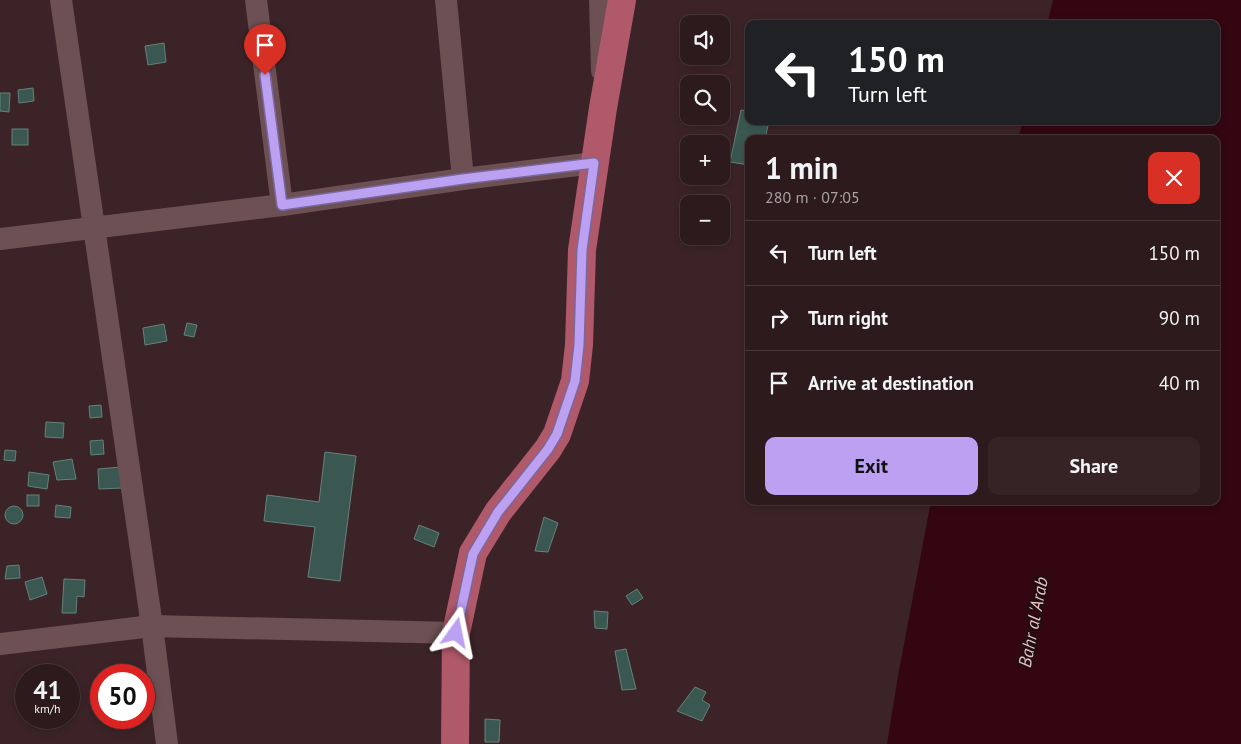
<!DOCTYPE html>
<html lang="en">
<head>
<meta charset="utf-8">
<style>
  :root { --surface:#2d1a1d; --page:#352326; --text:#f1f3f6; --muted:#a7a1a4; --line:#48383b; --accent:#bca0f2 }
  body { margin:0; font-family:"PT Sans",sans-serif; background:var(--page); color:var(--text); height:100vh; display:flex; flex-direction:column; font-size:19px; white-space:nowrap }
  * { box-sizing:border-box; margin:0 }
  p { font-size:16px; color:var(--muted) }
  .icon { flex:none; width:28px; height:28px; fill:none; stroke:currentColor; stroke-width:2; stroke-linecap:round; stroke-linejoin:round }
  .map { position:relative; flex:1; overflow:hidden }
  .sheet { position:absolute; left:745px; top:135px; width:475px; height:370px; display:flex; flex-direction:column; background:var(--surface); border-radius:10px; box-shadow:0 2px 8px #0003,0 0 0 1px var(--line) }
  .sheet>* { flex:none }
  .banner { position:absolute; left:745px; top:20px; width:475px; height:105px; border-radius:10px; box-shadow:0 2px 8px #0003,0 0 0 1px var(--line); background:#202124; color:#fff; overflow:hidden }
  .buttons { position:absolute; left:680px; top:15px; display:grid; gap:10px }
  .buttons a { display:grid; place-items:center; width:50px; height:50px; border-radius:10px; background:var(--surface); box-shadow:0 2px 8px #0003,0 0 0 1px var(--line); font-size:25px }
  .speed { position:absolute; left:15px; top:664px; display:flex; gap:10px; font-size:25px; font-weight:700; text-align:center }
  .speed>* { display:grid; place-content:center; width:65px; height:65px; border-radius:50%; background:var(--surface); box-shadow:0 2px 8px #0003,0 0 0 1px var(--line); line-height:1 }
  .speed small { font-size:12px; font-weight:400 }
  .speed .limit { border:8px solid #d22; background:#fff; color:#111 }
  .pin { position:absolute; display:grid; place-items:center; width:42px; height:42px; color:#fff; margin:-51px -21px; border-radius:50% 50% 50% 0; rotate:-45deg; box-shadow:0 0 5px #0007 }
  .pin .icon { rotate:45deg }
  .me { position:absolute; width:55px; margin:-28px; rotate:12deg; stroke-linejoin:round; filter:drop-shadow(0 0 4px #0008) }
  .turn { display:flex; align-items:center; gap:18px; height:105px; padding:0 20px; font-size:22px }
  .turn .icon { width:65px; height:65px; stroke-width:2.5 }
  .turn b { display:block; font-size:35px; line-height:42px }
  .round { display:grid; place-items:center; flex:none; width:52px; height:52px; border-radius:10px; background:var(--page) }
  .summary { display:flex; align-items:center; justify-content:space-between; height:85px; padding:0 20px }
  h1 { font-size:30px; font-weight:800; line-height:38px }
  .primary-button { display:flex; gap:10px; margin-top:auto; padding:10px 20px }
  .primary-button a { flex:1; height:58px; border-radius:10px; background:var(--accent); color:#111; font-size:20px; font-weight:800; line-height:58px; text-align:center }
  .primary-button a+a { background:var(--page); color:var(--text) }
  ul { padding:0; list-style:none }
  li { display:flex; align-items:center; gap:15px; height:65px; padding:0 20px; border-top:1px solid var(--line) }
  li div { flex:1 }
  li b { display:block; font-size:19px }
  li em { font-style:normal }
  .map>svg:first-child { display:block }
  .water { fill:#330612 }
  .building { fill:#3a5851; stroke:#63837a }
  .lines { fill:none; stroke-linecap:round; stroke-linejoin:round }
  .minor { stroke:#6c5054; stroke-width:22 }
  .major { stroke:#b0596a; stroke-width:28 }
  .route-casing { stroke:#7a689d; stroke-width:12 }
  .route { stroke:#bca0f2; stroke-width:9 }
  .labels { text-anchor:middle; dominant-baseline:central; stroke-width:4; stroke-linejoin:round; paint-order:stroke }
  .water-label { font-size:18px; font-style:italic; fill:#f1bec4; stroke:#1b1012 }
</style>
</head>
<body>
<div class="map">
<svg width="1241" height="744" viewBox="0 0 1241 744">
  <rect width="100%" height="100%" fill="#3c2327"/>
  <!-- water -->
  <path class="water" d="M1053,0H1241V744H887L898,676L931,501H1216V139H1018L1023,121H1216V24H1047Z"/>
  <!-- building -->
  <g class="building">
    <rect x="796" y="22" width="31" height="2"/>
    <path d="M164,43L166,62L148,65L145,46Z"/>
    <path d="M33,88L34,101L19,103L18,90Z"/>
    <path d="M0,93H10L9,112L0,111Z"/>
    <path d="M741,110L749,111V121H769L765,139H749V165L730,162Z"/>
    <rect x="12" y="129" width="16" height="16"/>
    <path d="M187,323L197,325L194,337L184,335Z"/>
    <path d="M164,324L167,341L145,345L143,328Z"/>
    <path d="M101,405L102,417L90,418L89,406Z"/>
    <path d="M46,422L64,423L63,438L45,437Z"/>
    <path d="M103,440L104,454L91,455L90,441Z"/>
    <path d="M5,450L16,451L15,461L4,460Z"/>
    <path d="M325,452L356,456L340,581L308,577L315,527L264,521L267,495L319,502Z"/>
    <path d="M72,459L76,479L57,480L53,462Z"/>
    <path d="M121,467L123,488L99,489L98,469Z"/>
    <path d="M29,472L49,475L47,489L28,486Z"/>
    <rect x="27" y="495" width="12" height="11"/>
    <path d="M56,505L71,507L70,518L55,517Z"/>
    <circle cx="14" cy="515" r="9"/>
    <path d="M544,517L558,523L548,552L535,551Z"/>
    <path d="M419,525L439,533L434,547L414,539Z"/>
    <path d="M19,565L20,578L5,579L7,566Z"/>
    <path d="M42,577L47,594L30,600L25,582Z"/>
    <path d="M64,579L85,580L84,597L77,596L76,613H62Z"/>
    <path d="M637,589L643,598L632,605L626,596Z"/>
    <path d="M594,611L608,612L607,629L595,628Z"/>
    <path d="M626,649L636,689L622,690L615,651Z"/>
    <path d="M695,687L706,692L702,700L710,705L702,721L677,711Z"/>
    <path d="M485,719L500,720L499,742H485Z"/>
  </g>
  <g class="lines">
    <!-- minor -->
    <g class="minor">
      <path d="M61,0L152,626L167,744"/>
      <path d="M256,0L282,205"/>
      <path d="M600,0L602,71"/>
      <path d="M463,179L594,163"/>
      <path d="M0,239L282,205L463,179L446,0"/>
      <path d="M0,644L152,626L456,633"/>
    </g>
    <!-- major -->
    <path class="major" d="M455,744L456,633L473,553L498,512L548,449L557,434L575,381L579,345L582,250L603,108L622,0"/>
  </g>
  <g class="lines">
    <!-- route casing -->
    <g class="route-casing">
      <path id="route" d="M265,75L282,205L463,179L594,163L582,250L579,345L575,381L557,434L548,449L498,512L473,554L456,633"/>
    </g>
    <!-- route -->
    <use href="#route" class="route"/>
  </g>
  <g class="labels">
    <!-- water labels -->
    <g class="water-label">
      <text transform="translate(1033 622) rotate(-79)">Bahr al 'Arab</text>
    </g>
  </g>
</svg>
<div class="buttons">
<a><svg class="icon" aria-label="sound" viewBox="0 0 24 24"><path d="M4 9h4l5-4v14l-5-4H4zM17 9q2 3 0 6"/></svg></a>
<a><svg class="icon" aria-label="search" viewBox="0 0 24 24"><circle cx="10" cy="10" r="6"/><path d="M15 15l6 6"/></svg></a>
<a>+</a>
<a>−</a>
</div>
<div class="speed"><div>41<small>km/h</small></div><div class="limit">50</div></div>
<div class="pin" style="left:265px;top:75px;background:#d93025"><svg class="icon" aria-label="arrive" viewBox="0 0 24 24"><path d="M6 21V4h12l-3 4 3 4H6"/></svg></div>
<svg class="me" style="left:456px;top:633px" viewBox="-20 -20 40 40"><path d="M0-17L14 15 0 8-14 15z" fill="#bca0f2" stroke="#fff" stroke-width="4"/></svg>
<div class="banner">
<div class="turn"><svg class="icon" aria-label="left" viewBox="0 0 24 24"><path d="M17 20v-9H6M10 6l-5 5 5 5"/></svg><div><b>150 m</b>Turn left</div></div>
</div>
<section class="sheet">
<div class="summary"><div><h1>1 min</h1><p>280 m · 07:05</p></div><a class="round" style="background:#d93025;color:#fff"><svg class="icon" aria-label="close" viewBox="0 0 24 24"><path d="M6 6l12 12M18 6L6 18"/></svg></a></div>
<ul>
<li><svg class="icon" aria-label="left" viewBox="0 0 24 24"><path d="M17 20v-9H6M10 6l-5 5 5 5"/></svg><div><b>Turn left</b></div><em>150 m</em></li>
<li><svg class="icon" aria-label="right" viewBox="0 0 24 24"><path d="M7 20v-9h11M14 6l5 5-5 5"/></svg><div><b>Turn right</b></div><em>90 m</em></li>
<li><svg class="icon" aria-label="arrive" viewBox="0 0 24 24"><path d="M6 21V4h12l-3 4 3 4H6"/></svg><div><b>Arrive at destination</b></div><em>40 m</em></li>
</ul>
<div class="primary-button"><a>Exit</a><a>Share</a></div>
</section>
</div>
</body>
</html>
